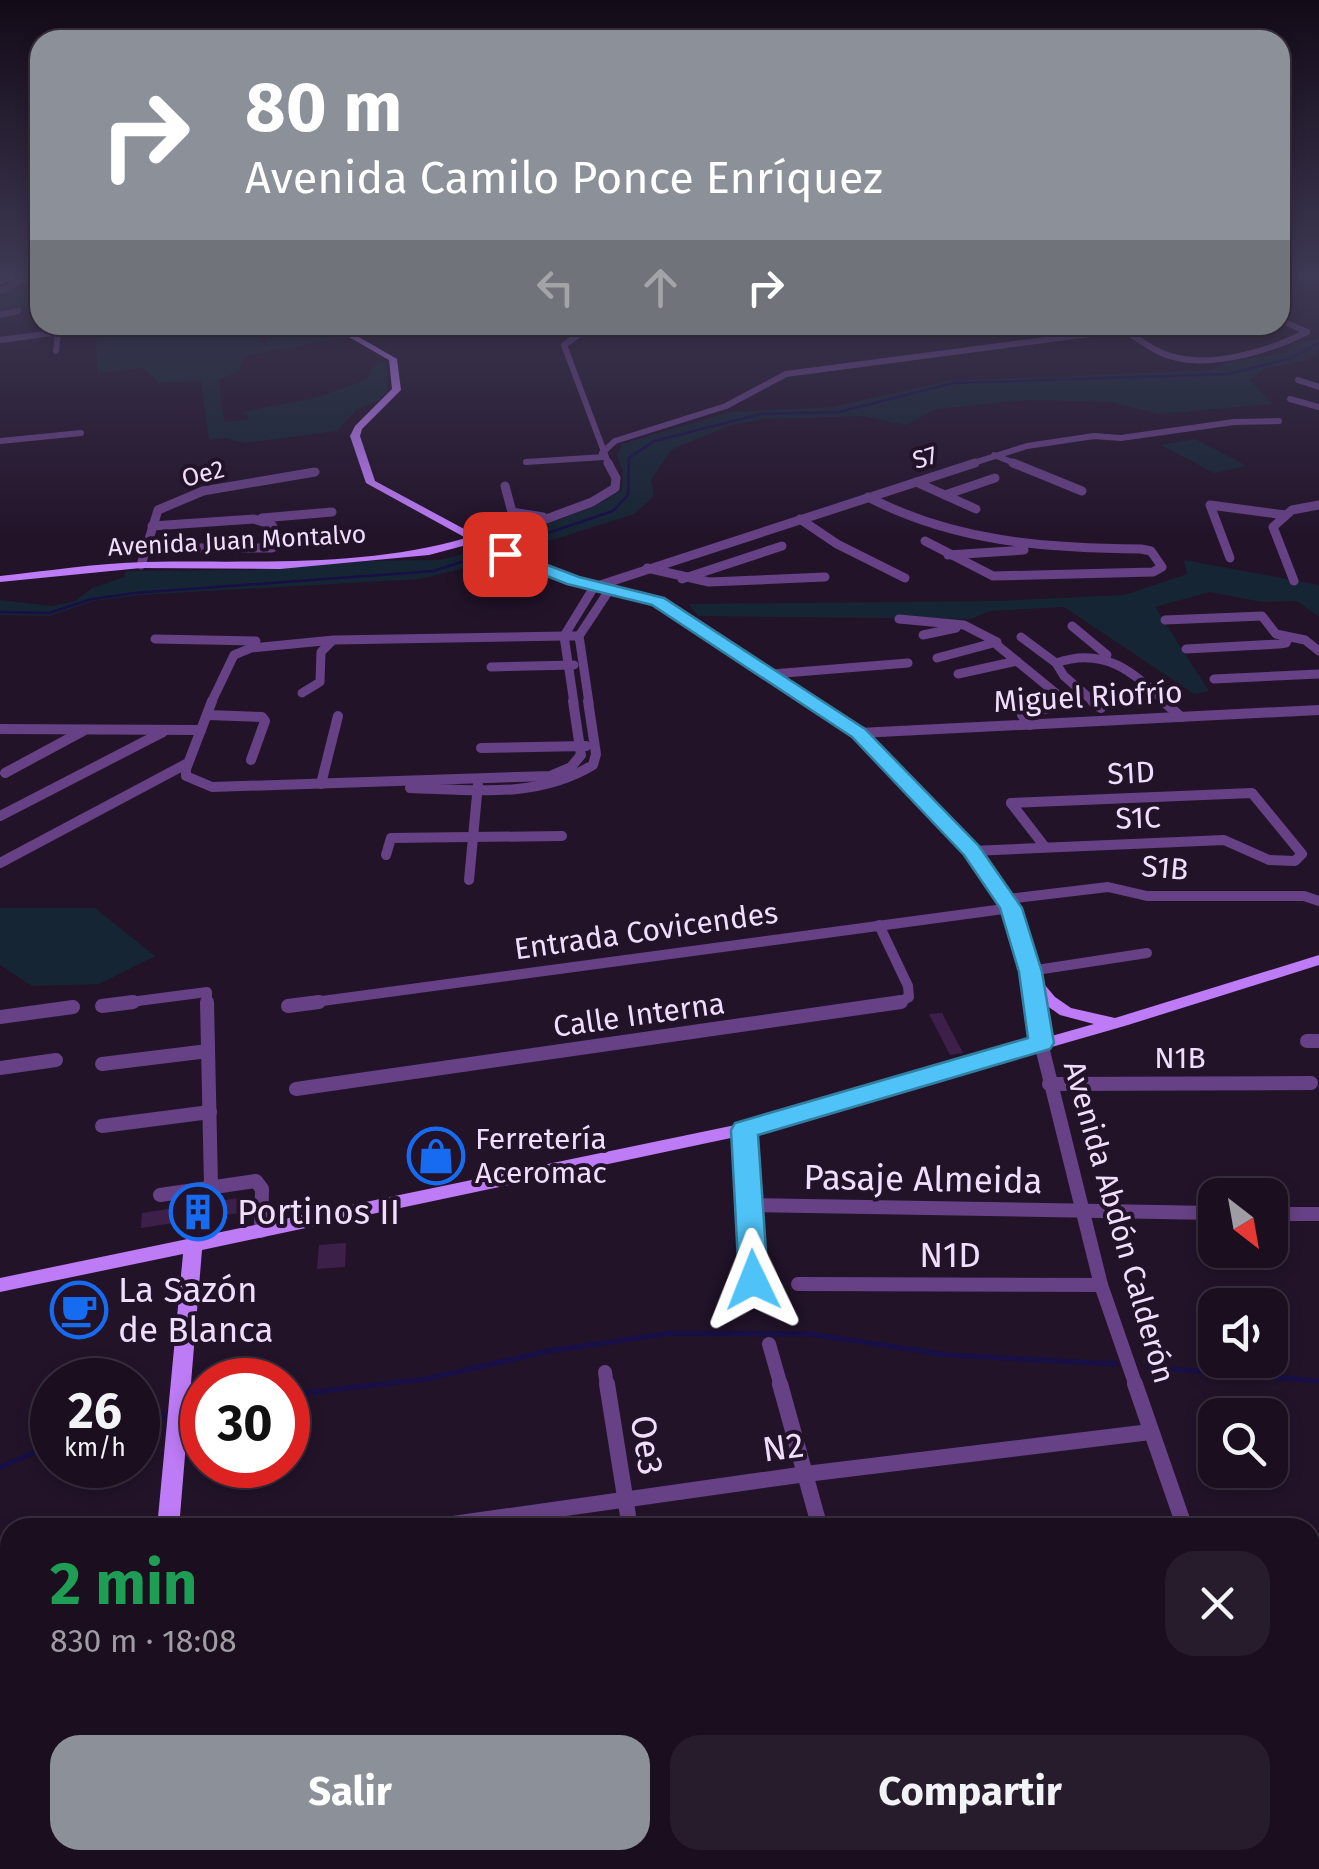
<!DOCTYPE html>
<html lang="es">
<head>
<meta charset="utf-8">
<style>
  :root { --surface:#1a0e1f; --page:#271c2c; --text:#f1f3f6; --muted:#9f9ca4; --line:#382e3d; --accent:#8c9099 }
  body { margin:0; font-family:"Fira Sans",sans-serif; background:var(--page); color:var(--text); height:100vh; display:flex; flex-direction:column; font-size:38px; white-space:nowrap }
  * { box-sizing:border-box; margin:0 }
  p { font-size:32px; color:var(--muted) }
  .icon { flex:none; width:55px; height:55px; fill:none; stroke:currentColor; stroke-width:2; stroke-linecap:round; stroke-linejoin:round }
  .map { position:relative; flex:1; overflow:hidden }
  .details { position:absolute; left:0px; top:1518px; width:1320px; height:352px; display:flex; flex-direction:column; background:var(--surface); border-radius:30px 30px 0 0; box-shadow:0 5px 15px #0003,0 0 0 2px var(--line) }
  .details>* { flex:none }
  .banner { position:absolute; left:30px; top:30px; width:1260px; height:305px; border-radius:30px; box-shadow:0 5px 15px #0003,0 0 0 2px var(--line); background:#8c9099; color:#fff; overflow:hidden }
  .needle { width:65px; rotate:149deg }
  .buttons { position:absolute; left:1198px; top:1178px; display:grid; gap:20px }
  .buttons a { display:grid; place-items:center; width:90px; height:90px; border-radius:20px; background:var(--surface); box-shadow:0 5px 15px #0003,0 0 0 2px var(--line); font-size:50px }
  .speed { position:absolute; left:30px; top:1358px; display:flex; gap:20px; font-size:50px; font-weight:700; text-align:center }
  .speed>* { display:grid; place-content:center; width:130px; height:130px; border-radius:50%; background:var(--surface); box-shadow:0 5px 15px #0003,0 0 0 2px var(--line); line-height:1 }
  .speed small { font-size:25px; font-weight:400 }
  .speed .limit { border:15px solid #d22; background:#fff; color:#111 }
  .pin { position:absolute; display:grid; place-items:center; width:85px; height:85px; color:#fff; margin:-42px; border-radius:20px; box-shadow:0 5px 15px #0006 }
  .me { position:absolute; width:110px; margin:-55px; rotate:358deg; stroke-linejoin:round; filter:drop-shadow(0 0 8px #0008) }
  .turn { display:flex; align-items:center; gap:35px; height:210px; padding:0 50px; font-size:45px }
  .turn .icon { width:130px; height:130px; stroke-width:2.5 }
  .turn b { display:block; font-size:70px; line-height:85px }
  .lanes { display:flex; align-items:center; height:95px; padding:0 50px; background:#0003; justify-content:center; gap:50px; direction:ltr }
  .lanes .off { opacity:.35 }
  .round { display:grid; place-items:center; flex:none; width:105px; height:105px; border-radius:30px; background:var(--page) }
  .head { display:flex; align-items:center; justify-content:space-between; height:170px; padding:0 50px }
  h1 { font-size:60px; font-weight:700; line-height:75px; color:#1e9e55 }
  .button { display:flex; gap:20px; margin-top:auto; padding:20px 50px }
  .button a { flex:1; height:115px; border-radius:30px; background:var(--accent); color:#fff; font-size:40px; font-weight:700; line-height:115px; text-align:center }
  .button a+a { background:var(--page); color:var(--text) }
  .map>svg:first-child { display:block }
  .green { fill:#162533 }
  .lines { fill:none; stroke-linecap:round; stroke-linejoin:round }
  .stream-far1 { stroke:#170f46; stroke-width:2.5 }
  .stream { stroke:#170f46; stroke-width:5 }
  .building { fill:#3d2049 }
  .street-far4 { stroke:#664185; stroke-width:6 }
  .street-far3 { stroke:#664185; stroke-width:9 }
  .street-far2 { stroke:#664185; stroke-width:10 }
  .street-far1 { stroke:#664185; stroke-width:14 }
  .street { stroke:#664185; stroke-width:16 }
  .secondary { fill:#bd7bf6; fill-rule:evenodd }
  .route { fill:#4fc3f7; stroke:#337fa1; stroke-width:2.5 }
  .labels { text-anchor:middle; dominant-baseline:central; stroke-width:8; stroke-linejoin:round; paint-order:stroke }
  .far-street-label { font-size:25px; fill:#f1ddfd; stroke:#221329 }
  .street-label { font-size:30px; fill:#f1ddfd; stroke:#221329 }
  .poi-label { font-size:30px; fill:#f1ddfd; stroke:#221329; text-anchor:start }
  .near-street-label { font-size:35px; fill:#f1ddfd; stroke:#221329 }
  .near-poi-label { font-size:35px; fill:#f1ddfd; stroke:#221329; text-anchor:start }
</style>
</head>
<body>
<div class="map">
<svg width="1319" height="1869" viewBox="0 0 1319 1869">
  <rect width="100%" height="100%" fill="#221329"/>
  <!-- green -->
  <g class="green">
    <path d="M20,277H40V310L12,308L0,313V287Z"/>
    <path d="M132,325H247L267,347L266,339L324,329L343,338L244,356L239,371L219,380L224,422L248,420V415L241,412L316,398L366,380L374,365L387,362L388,390L379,400L356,410L337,431L245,443L225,438L209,440L201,381L159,383L142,368L97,373L96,330Z"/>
    <path d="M1319,338V351L1309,360L1266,368L1249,380L1273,404L1159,414L1111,402L1028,400L936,409L906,425L864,416L764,419L730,425L671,450L651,480L654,496L634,514L521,550L505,540L595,506L622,490L623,472L617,456L622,444L730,412L832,407L948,381L1212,370L1228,362L1285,353L1296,343Z"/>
    <path d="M1195,439L1247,466L1214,473L1161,445Z"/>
    <path d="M483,549L500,555L497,560L420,579L139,595L93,601L49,616L0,615V600L52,606L75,601L92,588L124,577L126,571L250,570L349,561L440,560Z"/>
    <path d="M1184,560L1319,585V617L1297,601L1262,602L1210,592L1155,607L1209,691L1194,694L1064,607L989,611L972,619L698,616L689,604L997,601L1124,595L1187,574Z"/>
    <path d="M0,908H95L155,956L99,984L32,986L0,965Z"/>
  </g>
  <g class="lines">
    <!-- stream-far1 -->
    <path class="stream-far1" d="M0,612L49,613L92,599L135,593L434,571L613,511L628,495L629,458L654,441L761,414L839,412L953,383L1229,374L1289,359L1319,343"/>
    <!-- stream -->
    <g class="stream">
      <path d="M1147,1367L1319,1381"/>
      <path d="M288,1395L426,1379L549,1351L672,1333L810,1334L948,1355L1116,1364"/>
      <path d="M138,1424L164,1416"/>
      <path d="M0,1467L52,1445"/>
    </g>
  </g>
  <!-- building -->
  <g class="building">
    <path d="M942,1013L963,1053L950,1055L929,1014Z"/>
    <path d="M441,1127L445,1182L430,1185L428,1130Z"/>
    <path d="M251,1196V1211L141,1228L142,1213Z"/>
    <path d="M346,1243L345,1267L317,1269L319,1245Z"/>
  </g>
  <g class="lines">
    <!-- street-far4 -->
    <g class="street-far4">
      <path d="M0,291L29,277"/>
      <path d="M0,315L18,311"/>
      <path d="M1280,320L1307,332"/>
      <path d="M341,330L395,334L479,325"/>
      <path d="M1124,330C1140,340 1156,353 1174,357C1213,368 1272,350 1307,332"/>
      <path d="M0,340L113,325"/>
      <path d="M56,351L58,333"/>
      <path d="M1298,380L1319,387"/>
      <path d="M1290,399L1319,407"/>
      <path d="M0,441L81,433"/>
      <path d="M602,453L615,441L726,406L786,374L1152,326L1182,332"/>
      <path d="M994,455L1019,465"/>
      <path d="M526,462L604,457"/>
      <path d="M609,465L564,345L584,331L626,325"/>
      <path d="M967,465L1027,446L1094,436L1121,438L1234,422L1279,421"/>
    </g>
    <!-- street-far3 -->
    <g class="street-far3">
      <path d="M1013,463L1082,491"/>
      <path d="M916,482L976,509"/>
      <path d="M505,486L512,512L543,517"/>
      <path d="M945,495L995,478"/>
      <path d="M868,497C955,542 1044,548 1141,549L1151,551L1162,567L1153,572L993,576L925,541"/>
      <path d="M262,518L332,512"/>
      <path d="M800,519L837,544L905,578"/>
      <path d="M152,526L254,519L272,525L281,544L272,548H159"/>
      <path d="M482,543L592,502L615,488L616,478L608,463"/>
      <path d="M948,555L1024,550"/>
      <path d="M1230,558L1210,505L1285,515"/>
      <path d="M141,565L158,510L203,491L315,472"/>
      <path d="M647,568L709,582L825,577"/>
      <path d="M682,579L782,546"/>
      <path d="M1294,581L1273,527L1292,510L1319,505"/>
      <path d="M899,619L964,625L997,642L937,658"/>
      <path d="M1165,620L1262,616L1276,634L1305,640L1319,651"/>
      <path d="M1072,626L1107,655"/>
      <path d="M923,635L956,628"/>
      <path d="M564,636H579"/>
      <path d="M564,636L574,703"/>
      <path d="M564,636L594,587L975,463"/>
      <path d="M1021,637L1056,663"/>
      <path d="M155,639L256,641"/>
      <path d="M997,645L1068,703"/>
      <path d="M1186,649L1279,644L1286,643L1289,637"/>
      <path d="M491,667L574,665"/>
      <path d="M772,674L908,663"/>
      <path d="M958,674L1017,661"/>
      <path d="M1214,679L1319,674"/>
      <path d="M302,693L320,682L321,652L331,642"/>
      <path d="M211,703L234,655L251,648L334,640L564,636"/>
      <path d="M589,703L579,636L610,589"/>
      <path d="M1095,703L1064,676L1056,663C1104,646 1132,671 1166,703"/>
    </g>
    <!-- street-far2 -->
    <g class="street-far2">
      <path d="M212,701L186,769V776L212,787L550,776L571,767L581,755L573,701"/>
      <path d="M1092,701L1101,708"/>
      <path d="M1163,701L1181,717"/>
      <path d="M207,715L262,717L265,721L251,760"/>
      <path d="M1030,725L1022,715L1068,703L1065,701"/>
      <path d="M0,729L201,730"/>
      <path d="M859,733L1319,710"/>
      <path d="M481,748L586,746"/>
      <path d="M5,773L83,731"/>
      <path d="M321,784L338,716"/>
      <path d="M410,788C473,790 537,799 593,765L596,754L588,701"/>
      <path d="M1011,803L1045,847"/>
      <path d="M0,816L163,732"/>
      <path d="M972,851L1224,840L1269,860L1295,861L1302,854L1252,793L1011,803"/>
      <path d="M386,855L391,838L562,836"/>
      <path d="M0,863L186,764"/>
      <path d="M469,880L478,784"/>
      <path d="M1007,899L1108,887L1147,896H1304L1319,901"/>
      <path d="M879,925L908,986L909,997L896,1004"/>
      <path d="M1030,971L1147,953"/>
      <path d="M115,1004L207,992V1004"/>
      <path d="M300,1004L1011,908"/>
    </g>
    <!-- street-far1 -->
    <g class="street-far1">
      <path d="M207,1002L211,1185"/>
      <path d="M102,1006L133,1002"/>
      <path d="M288,1006L319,1002"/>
      <path d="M0,1017L73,1007"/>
      <path d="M1307,1041H1319"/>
      <path d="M1041,1043L1101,1285L1136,1386"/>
      <path d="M102,1064L208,1051"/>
      <path d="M0,1068L56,1060"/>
      <path d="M1049,1084L1311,1083"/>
      <path d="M296,1089L901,1002"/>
      <path d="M102,1126L210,1112"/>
      <path d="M745,1129L753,1280"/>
      <path d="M160,1195L256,1181L262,1189L261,1231"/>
      <path d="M751,1205L1215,1213"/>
      <path d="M1270,1214H1319"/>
      <path d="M798,1284L1101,1285"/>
      <path d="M769,1344L781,1386"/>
      <path d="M605,1372L607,1386"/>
    </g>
    <!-- street -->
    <g class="street">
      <path d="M607,1384L630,1528"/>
      <path d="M780,1384L820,1528"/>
      <path d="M1135,1384L1185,1528"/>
      <path d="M425,1528L806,1474L1150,1432"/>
      <path d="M1310,1746L1319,1745"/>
      <path d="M1310,1775L1319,1787"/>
      <path d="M367,1860V1869"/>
      <path d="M597,1860L599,1869"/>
    </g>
    <!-- secondary -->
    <g class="secondary">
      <path d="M8,277H18L0,285V280Z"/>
      <path d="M328,325H338L397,359L401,390L362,429L360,436L375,481L479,537L557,572L662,599L864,730L936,802L1012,896L1039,978L1055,997L1071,1008L1115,1018L1319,955V965L1128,1025L745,1135L202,1250L179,1528H157L183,1254L0,1292V1278L745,1123L1033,1041L1022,971L1000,900L926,808L854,736L654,603L549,576L474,543L429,555L280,569L141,568L0,582V576C48,571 97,563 145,562C252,560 362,568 466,538L366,483L350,436L355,426L392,389L389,360ZM1043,1003L1060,1015L1094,1024L1048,1037Z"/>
      <rect x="121" y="1860" width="26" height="9"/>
    </g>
  </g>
  <!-- sky -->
  <linearGradient id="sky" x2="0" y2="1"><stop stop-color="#130a17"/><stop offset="0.51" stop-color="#3e3954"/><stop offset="1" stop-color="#3e3954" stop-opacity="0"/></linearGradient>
  <rect width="1319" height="538" fill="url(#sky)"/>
  <!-- route -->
  <path class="route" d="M505,549L579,577L664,598L865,729L979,846L1022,908L1042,972L1054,1043L1050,1049L758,1135L768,1280L763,1288L753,1291L743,1288L739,1280L731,1130L735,1123L1028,1038L1019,972L1000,908L964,855L852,737L652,605L567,584L499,557L497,554Z"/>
  <!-- icons -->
  <defs>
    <g id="shop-ring" transform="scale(2.875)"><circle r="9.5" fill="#221329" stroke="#166bf0" stroke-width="1.5"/><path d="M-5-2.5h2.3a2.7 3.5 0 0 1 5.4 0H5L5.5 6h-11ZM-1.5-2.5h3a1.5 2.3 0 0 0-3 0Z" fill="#166bf0"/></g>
    <g id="building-ring" transform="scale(2.875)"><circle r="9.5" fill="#221329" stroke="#166bf0" stroke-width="1.5"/><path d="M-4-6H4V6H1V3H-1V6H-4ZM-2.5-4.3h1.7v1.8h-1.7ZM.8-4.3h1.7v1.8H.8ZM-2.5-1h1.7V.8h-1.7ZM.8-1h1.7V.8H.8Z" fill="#166bf0"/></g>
    <g id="cafe-ring" transform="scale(2.875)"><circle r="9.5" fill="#221329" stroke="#166bf0" stroke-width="1.5"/><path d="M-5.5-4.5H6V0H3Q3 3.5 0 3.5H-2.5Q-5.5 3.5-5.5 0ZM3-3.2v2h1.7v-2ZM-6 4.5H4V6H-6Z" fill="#166bf0"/></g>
  </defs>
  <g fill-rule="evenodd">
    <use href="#shop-ring" x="436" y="1156"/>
    <use href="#building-ring" x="198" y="1212"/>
    <use href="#cafe-ring" x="79" y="1310"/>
  </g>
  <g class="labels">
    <!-- far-street labels -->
    <g class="far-street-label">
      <text transform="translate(925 458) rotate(-18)">S7</text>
      <text transform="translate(203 474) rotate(-14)">Oe2</text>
      <text transform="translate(237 541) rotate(-3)">Avenida Juan Montalvo</text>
    </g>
    <!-- street labels -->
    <g class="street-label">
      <text transform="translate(1088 697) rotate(-3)">Miguel Riofrío</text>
      <text transform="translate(1131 773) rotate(-3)">S1D</text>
      <text transform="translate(1138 818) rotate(-2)">S1C</text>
      <text transform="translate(1165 868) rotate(5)">S1B</text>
      <text transform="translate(646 931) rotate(-8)">Entrada Covicendes</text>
      <text transform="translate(639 1015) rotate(-8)">Calle Interna</text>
      <text x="1180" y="1058">N1B</text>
      <text transform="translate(1119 1222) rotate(74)">Avenida Abdón Calderón</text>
    </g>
    <!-- poi labels -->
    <g class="poi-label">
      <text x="475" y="1139">Ferretería<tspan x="475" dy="34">Aceromac</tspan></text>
    </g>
    <!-- near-street labels -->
    <g class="near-street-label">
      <text transform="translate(923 1179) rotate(1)">Pasaje Almeida</text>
      <text x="950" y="1255">N1D</text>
      <text transform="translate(647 1445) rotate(81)">Oe3</text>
      <text transform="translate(783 1447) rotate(-8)">N2</text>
    </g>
    <!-- near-poi labels -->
    <g class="near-poi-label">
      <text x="237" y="1212">Portinos II</text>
      <text x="118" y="1290">La Sazón<tspan x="118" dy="40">de Blanca</tspan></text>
    </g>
  </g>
</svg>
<div class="buttons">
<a><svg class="needle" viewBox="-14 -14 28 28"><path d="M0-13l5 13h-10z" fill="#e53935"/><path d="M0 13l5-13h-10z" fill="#9f9ca4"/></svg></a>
<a><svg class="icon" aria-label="sound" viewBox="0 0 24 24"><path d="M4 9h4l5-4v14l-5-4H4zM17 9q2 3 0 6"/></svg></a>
<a><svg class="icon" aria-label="search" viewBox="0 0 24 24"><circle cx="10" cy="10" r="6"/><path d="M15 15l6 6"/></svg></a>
</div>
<div class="speed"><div>26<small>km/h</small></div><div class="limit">30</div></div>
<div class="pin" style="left:505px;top:554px;background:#d93025"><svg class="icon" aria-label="arrive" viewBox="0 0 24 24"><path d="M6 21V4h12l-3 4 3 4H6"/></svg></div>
<svg class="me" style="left:753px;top:1280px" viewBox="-20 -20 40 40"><path d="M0-17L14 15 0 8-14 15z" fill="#4fc3f7" stroke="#fff" stroke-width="4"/></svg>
<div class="banner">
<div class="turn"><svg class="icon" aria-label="right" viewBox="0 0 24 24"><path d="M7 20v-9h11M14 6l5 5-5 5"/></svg><div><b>80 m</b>Avenida Camilo Ponce Enríquez</div></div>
<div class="lanes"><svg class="icon off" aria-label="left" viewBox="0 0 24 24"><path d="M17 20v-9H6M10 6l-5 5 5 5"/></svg><svg class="icon off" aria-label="ahead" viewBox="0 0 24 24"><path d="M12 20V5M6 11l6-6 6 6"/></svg><svg class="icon" aria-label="right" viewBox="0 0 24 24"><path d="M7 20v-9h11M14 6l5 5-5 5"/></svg></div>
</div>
<section class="details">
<div class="head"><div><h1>2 min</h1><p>830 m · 18:08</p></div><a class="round"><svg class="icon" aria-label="close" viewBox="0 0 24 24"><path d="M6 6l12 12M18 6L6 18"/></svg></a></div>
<div class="button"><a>Salir</a><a>Compartir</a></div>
</section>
</div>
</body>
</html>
